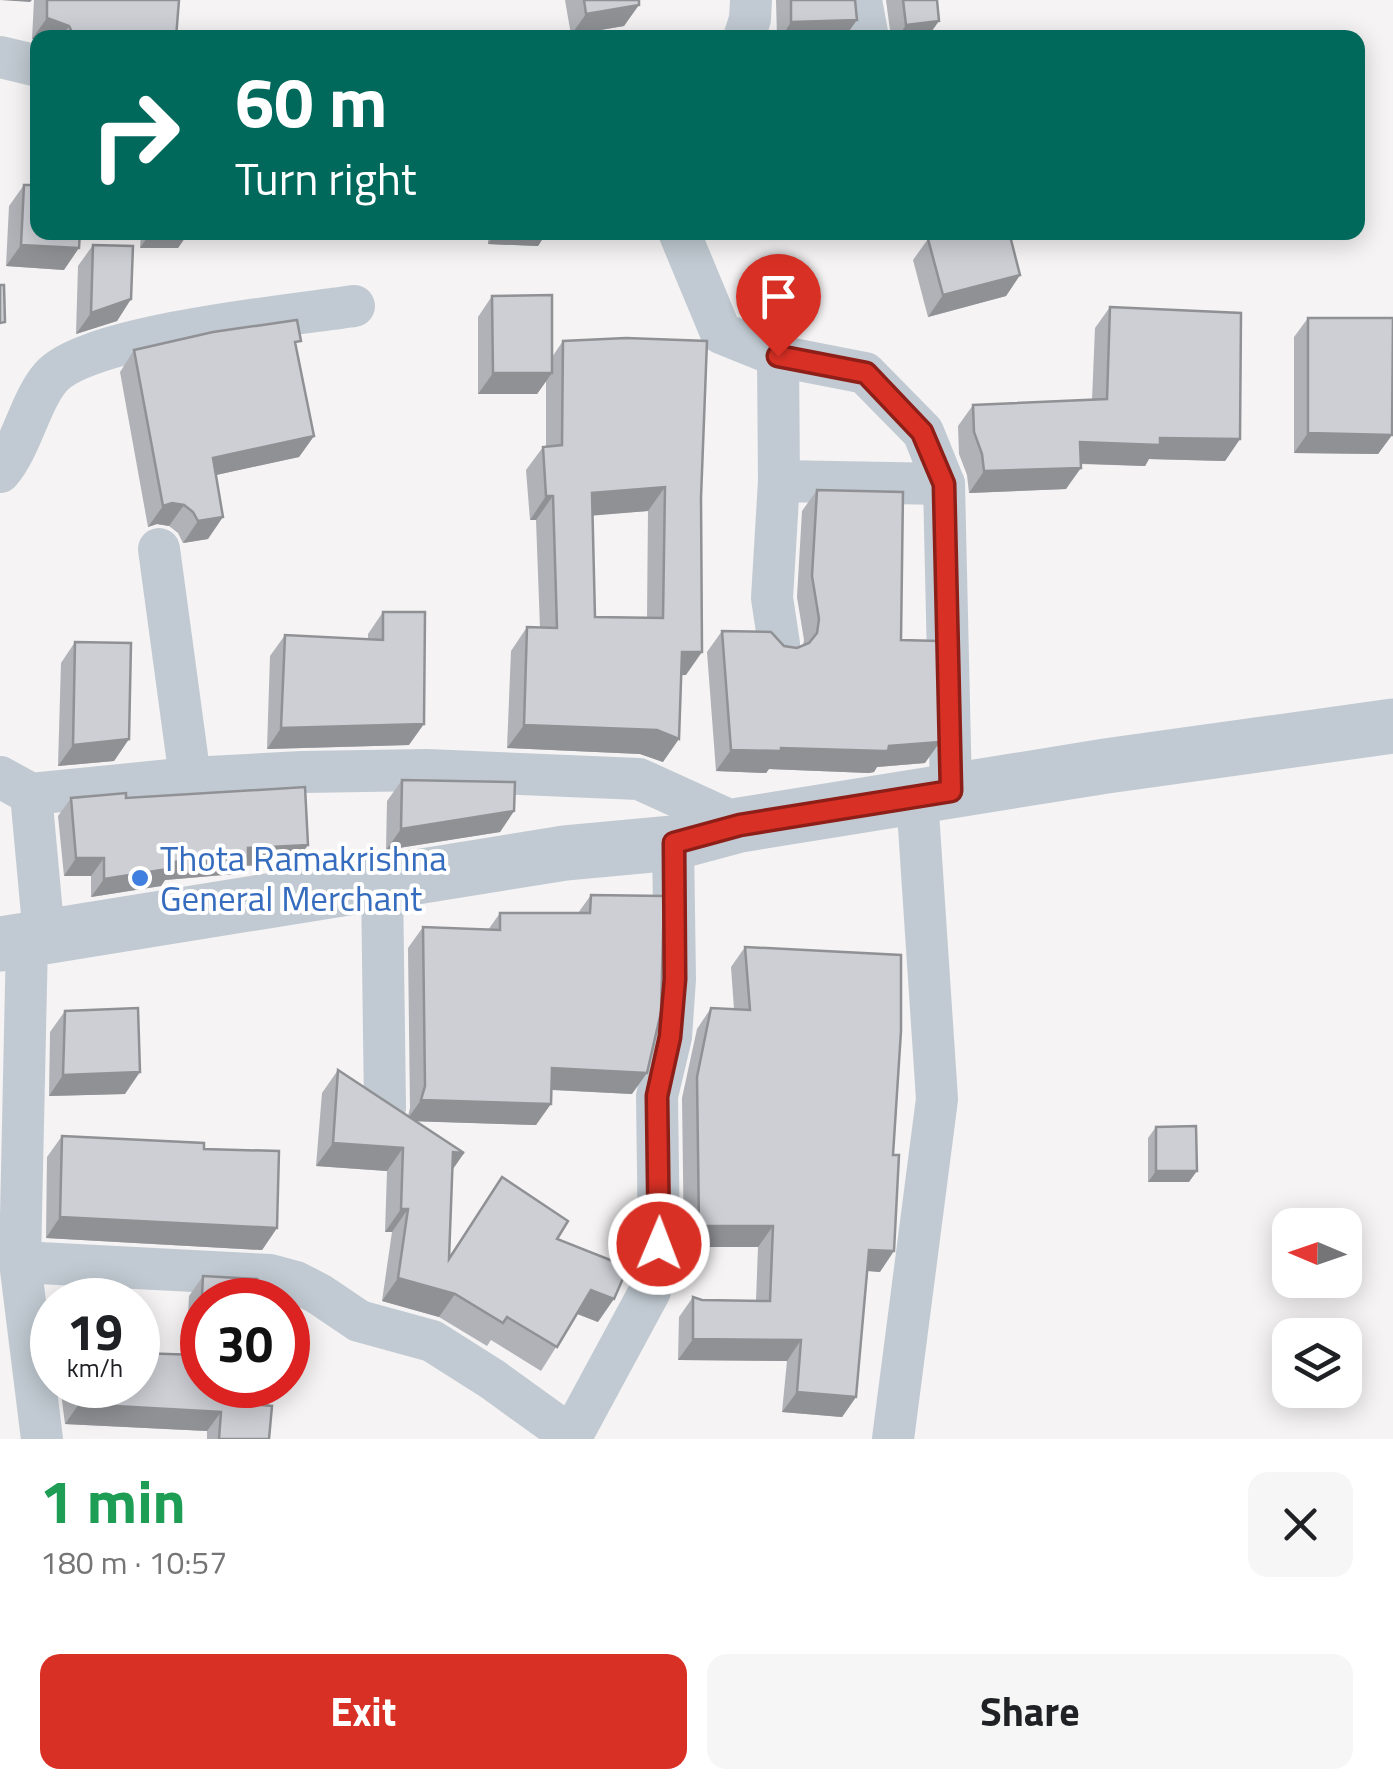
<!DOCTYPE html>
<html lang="en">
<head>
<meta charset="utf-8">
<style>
  :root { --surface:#fff; --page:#f6f6f6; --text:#202124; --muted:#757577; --accent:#d93025 }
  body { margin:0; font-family:"Titillium Web",sans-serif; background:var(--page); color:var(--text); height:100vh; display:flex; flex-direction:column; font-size:38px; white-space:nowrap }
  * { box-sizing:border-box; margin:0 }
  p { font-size:32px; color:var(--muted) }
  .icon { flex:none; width:55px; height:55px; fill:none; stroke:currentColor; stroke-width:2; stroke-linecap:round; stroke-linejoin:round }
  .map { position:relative; height:1439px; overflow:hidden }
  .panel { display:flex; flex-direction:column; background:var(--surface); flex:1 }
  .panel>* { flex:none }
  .guide { position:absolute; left:30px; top:30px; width:1335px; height:210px; border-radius:20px; box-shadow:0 5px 25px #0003; background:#00695c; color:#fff; overflow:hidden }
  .needle { width:65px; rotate:272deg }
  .tools { position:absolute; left:1272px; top:1208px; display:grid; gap:20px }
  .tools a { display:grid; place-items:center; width:90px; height:90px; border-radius:20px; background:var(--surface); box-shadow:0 5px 25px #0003; font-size:50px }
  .speed { position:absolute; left:30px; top:1278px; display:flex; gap:20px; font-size:50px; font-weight:700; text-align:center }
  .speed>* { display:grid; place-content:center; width:130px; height:130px; border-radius:50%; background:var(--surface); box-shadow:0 5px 25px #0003; line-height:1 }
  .speed small { font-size:25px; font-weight:400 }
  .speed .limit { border:15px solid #d22; background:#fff; color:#111 }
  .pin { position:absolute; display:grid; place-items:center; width:85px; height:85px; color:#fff; margin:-102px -42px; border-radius:50% 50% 50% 0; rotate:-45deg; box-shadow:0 0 10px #0007 }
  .pin .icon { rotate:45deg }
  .me { position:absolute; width:110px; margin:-55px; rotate:1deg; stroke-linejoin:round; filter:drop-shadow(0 0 8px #0008) }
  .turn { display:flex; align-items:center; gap:35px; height:210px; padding:0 40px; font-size:45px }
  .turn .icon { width:130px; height:130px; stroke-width:2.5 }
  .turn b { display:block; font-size:70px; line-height:85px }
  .round { display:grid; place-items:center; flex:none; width:105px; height:105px; border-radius:20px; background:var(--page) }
  .headline { display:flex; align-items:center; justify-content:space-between; height:170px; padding:0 40px }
  h1 { font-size:60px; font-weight:700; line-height:75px; color:#1e9e55 }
  .action { display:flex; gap:20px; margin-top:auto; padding:20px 40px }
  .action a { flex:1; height:115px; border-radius:20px; background:var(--accent); color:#fff; font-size:40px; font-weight:700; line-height:115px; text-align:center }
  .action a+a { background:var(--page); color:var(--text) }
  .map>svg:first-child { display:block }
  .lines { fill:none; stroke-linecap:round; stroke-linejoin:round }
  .minor { stroke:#c1cad2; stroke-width:42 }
  .tertiary { stroke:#c1cad2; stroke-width:55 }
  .wall { fill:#b0b2b7; fill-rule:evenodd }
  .shaded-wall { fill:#909195 }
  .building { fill:#cdcfd5; stroke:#909195; stroke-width:2.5; fill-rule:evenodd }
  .route-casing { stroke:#8d1f18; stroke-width:25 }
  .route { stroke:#d93025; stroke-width:18 }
  .shop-dot { fill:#3f7fe0; stroke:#fff; stroke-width:4 }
  .labels { text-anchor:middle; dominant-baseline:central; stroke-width:8; stroke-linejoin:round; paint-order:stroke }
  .shop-label { font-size:35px; fill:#366cbe; stroke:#fff; text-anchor:start }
</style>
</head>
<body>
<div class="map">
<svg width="1393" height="1439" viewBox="0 0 1393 1439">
  <rect width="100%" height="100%" fill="#f5f3f3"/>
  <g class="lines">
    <!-- minor -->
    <g class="minor">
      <path d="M861,0L868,38"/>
      <path d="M744,38L750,19L751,0"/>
      <path d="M0,57L38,66"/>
      <path d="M679,232L721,333L778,356L865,373L923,432L944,484L951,791"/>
      <path d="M778,356L779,481"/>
      <path d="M0,472C22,446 30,401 51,377C87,335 294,315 354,306"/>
      <path d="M159,549L190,778"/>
      <path d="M779,644L772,598L779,481L944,484"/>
      <path d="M0,777L31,794L190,778L302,772L427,770L639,779L740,825"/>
      <path d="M31,794L44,936"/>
      <path d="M382,882L385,1108"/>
      <path d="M27,940L20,1262L42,1439"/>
      <path d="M20,1262L270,1275L296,1282L319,1294L359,1321L432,1341L492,1379L571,1436"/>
      <path d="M570,1439L650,1291L659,1244L657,1096L671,1037L675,979L673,843"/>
      <path d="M893,1439L937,1099L917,797"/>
    </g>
    <!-- tertiary -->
    <path class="tertiary" d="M0,944L565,853L673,843L740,825L1106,766L1393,726"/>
  </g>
  <!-- wall -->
  <g class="wall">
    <path d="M34,0H179L176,38H38L32,39Z"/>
    <path d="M565,0H639L624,26L571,35Z"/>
    <path d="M776,0H855L844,38H777Z"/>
    <path d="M886,0H937L927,38H891Z"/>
    <path d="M24,185L64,270L6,266L9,206Z"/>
    <path d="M141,232H189L178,248H140Z"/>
    <path d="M488,232H547L538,246L488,244Z"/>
    <path d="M928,239L1020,275L1006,296L928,317L913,260Z"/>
    <path d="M93,245L131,299L117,321L76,334L78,266Z"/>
    <path d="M492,296L552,357L563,341H707L686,675H681L663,762L640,754L507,748L511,651L527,627L540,628L536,520H530L526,470L543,447H546V381L537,394H478V317ZM648,511L647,618L595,617L593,515Z"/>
    <path d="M1110,307L1240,439L1225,461L1149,459L1145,466L1080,464L1066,489L969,493L967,475L959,454L958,426L973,405L1092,400L1095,328Z"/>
    <path d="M1308,318L1392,435L1378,454L1294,453V337Z"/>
    <path d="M296,348L314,436L299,457L216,475L208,539L183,543L178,533L169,526L157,524L148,527L120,372L134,350Z"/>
    <path d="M817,490L901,640L925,763L877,767L874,772L869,773L769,769L766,773L716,771L707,652L722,631L784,646L797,648L803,645L804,640L797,597L802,511Z"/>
    <path d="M383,612L409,745L267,749L270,656L285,635L368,639V634Z"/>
    <path d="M75,642L129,739L114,761L58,766L61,663Z"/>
    <path d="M402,780L514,811L500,832L386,850L387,801Z"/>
    <path d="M71,798H126L308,845L295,863L242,866L235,874L165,880L161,886L91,897V876H64L58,816Z"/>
    <path d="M591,895L632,1094L551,1090L536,1125L416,1121L464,1153L453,1169L449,1257L502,1177L557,1239L598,1322L577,1314L541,1371L491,1340L487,1346L439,1317L382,1301L392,1232H385L387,1171L316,1166L322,1093L338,1070L408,1116L410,1108L408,948L423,927L488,930L500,913H578Z"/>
    <path d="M745,947L880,1272L868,1271L856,1397L842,1417L782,1412L787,1361L678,1360L679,1317L693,1297L702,1300L756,1301L758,1247H684L682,1098L697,1029L711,1008L734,1009L731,967Z"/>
    <path d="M65,1011L125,1094L49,1096L50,1032Z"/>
    <path d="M1156,1127L1189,1182H1148V1138Z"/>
    <path d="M62,1136L204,1149L277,1228L262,1250L46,1238L47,1157Z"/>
    <path d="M203,1276L250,1404L269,1439H207V1431L65,1424L60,1385H138L186,1355L189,1296Z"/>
  </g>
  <!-- shaded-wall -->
  <g class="shaded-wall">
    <path d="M0,0H32L30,2Z"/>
    <path d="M639,5L624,26L571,35L586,14Z"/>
    <path d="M47,18L69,26L61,38H38V41L32,39Z"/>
    <path d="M857,20L844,38H781L791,22Z"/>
    <path d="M939,21L927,38H897L906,25Z"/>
    <path d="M151,232H189L178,248H140Z"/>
    <path d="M496,232H547L538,246L488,244Z"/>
    <path d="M21,245L79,248L64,270L6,266Z"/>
    <path d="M1020,275L1006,296L928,317L943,295Z"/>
    <path d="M131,299L117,321L76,334L91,313Z"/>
    <path d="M493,373H552L537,394H478Z"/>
    <path d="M1308,433L1392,435L1378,454L1294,453Z"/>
    <path d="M314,436L299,457L198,479L213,458Z"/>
    <path d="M1160,438L1240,439L1225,461L1149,459L1145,466L1065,463L1080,442Z"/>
    <path d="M1081,468L1066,489L969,493L984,471Z"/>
    <path d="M665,487L648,511L576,517L592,493Z"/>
    <path d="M546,496H553L536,520H530Z"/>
    <path d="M172,503L184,505L169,526L157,524L148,527L163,506Z"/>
    <path d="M223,517L208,539L183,543L198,521Z"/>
    <path d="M682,652H702L686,675L665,676Z"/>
    <path d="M424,724L409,745L267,749L281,728Z"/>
    <path d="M524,725L657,730L679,739L663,762L640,754L507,748Z"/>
    <path d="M129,739L114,761L58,766L73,745Z"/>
    <path d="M940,742L925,763L877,767L874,772L869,773L769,769L766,773L716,771L731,750Z"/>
    <path d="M514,811L500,832L386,850L401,829Z"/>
    <path d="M308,845L295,863L242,866L235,874L165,880L161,886L91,897L104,879L173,862L248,848Z"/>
    <path d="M76,858H104L91,876H64Z"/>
    <path d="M552,1068L647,1073L632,1094L537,1089Z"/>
    <path d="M140,1072L125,1094L49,1096L63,1075Z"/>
    <path d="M421,1100L551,1104L536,1125L406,1121Z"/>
    <path d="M333,1143L403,1148L387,1171L316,1166Z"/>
    <path d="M453,1152L464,1153L448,1176Z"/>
    <path d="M1156,1171H1197L1189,1182H1148Z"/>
    <path d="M401,1209H408L392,1232H385Z"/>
    <path d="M60,1217L277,1228L262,1250L46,1238Z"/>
    <path d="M699,1226H773L758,1247H684Z"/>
    <path d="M869,1250L894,1251L880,1272L855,1270Z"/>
    <path d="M398,1278L455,1294L439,1317L382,1301Z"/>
    <path d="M591,1290L614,1299L598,1322L575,1313Z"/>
    <path d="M693,1339L801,1340L787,1361L678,1360Z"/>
    <path d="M797,1392L856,1397L842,1417L782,1412Z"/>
    <path d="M79,1404L221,1412L207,1431L65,1424Z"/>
  </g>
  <!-- building -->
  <g class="building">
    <path d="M47,0H179L176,38H75L69,26L47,18Z"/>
    <path d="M584,0H639V5L586,14Z"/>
    <path d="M791,0H855L857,20L791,22Z"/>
    <path d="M903,0H937L939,21L906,25Z"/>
    <path d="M1044,34V38H1011Z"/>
    <path d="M24,185H38V232H80L79,248L21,245Z"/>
    <path d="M952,232H1009L1020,275L943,295L928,239Z"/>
    <path d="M93,245L133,246L131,299L91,313Z"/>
    <path d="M0,285H4L5,322L0,323Z"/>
    <path d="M552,295V373H493L492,296Z"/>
    <path d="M1110,307L1241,313L1240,439L1160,438V445L1080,442L1081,468L984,471L982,454L974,432L973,405L1107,399Z"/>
    <path d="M1308,318H1393L1392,435L1308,433Z"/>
    <path d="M297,320L301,341L295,342L314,436L213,458L223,517L198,521L193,512L184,505L172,503L163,506L134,350L213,332Z"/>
    <path d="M626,338L707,341L701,498L702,652H682L679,739L657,730L524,725L527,627L557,628L553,496H546L543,447L562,445L563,341ZM665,487L663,618L595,617L592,493Z"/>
    <path d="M817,490L903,492L901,640L938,641L940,742L889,746L888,751H884L781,748V751L731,750L722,631L771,632L784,646L797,648L809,643L817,633L819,619L812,576Z"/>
    <path d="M383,612H425L424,724L281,728L285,635L383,640Z"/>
    <path d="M75,642L131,643L129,739L73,745Z"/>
    <path d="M402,780L515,782L514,811L401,829Z"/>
    <path d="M305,787L308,845L248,848V856L173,862L174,868L104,879V858H76L71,798L126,793V798Z"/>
    <path d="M591,895L664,896L661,1012L647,1073L552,1068L551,1104L421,1100L425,1086L423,927L500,930V913H590Z"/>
    <path d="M745,947L901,955V1031L893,1155H899L894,1251L869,1250L856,1397L797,1392L801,1340L693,1339V1297L702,1300L770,1301L773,1226H699L697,1077L711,1008L750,1010Z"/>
    <path d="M138,1008L140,1072L63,1075L65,1011Z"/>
    <path d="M338,1070L464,1153L453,1152L449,1259L502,1177L568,1221L557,1239L628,1267L614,1299L591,1290L557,1347L507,1317L503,1323L455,1294L398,1278L408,1209H401L403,1148L333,1143Z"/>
    <path d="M1196,1126L1197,1171H1156V1127Z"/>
    <path d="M62,1136L204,1143V1149L279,1151L277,1228L60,1217Z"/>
    <path d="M203,1276L257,1279L256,1300H202V1385H251L250,1404L272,1406L269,1439H219L221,1412L79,1404L77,1385H138V1353L199,1355Z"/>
  </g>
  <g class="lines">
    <!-- route casing -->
    <g class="route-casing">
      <path id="route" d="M659,1244L657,1096L670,1037L675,979L674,843L740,825L951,791L944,484L922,432L866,373L778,356"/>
    </g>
    <!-- route -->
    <use href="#route" class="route"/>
  </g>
  <!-- markers -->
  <circle class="shop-dot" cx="140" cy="878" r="10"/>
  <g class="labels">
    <!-- shop labels -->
    <g class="shop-label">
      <text x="160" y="858">Thota Ramakrishna<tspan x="160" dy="40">General Merchant</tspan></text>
    </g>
  </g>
</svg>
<div class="tools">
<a><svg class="needle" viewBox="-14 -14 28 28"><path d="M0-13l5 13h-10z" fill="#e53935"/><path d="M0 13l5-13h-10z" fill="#757577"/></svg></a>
<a><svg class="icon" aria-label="layers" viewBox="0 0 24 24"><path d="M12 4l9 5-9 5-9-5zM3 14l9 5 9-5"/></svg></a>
</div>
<div class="speed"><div>19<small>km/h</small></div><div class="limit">30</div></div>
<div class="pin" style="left:778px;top:356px;background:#d93025"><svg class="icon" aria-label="arrive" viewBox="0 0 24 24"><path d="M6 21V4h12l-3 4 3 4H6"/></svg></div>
<svg class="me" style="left:659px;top:1244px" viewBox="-20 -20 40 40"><circle r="17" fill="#d93025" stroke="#fff" stroke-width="3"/><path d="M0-11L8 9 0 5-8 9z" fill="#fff"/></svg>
<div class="guide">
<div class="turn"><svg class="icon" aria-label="right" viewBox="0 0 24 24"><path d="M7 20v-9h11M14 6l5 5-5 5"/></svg><div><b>60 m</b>Turn right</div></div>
</div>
</div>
<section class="panel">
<div class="headline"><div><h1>1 min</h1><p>180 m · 10:57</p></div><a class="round"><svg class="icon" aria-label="close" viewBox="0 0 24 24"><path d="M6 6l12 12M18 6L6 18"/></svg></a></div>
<div class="action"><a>Exit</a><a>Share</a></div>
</section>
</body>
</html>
